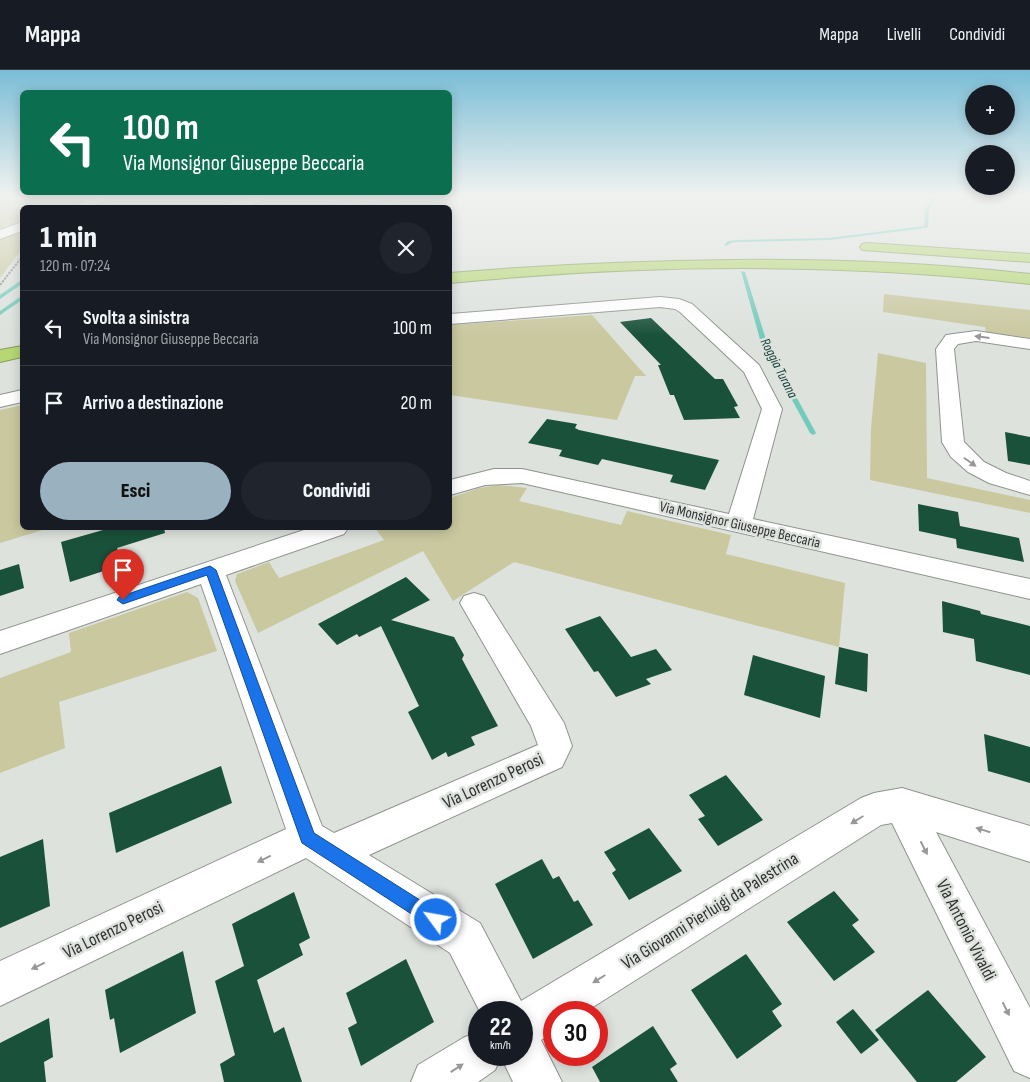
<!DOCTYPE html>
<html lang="it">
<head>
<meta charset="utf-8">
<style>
  :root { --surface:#171b24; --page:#20242c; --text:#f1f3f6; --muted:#9ea1a6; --line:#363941; --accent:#9ab1c0 }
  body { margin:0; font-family:"Sofia Sans Condensed",sans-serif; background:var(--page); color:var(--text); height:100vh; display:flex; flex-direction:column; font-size:19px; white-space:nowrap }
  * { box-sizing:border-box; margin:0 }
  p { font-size:16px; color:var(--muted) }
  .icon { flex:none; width:28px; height:28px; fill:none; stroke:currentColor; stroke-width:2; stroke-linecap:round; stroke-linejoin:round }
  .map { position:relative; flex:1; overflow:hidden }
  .details { position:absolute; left:20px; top:135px; width:432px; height:325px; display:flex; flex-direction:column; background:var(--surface); border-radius:8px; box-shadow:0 2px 12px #0003 }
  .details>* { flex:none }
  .banner { position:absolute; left:20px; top:20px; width:432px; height:105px; border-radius:8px; box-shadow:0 2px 12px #0003; background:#0b6e4f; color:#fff; overflow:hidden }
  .buttons { position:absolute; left:965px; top:15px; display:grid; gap:10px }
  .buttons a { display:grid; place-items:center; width:50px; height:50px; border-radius:50%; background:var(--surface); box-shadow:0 2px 12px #0003; font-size:25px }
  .speed { position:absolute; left:468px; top:931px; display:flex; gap:10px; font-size:25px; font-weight:700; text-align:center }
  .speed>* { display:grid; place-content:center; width:65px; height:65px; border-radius:50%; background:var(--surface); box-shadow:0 2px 12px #0003; line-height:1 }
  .speed small { font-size:12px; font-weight:400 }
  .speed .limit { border:8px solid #d22; background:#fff; color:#111 }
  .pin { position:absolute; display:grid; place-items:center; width:42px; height:42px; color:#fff; margin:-51px -21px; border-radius:50% 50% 50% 0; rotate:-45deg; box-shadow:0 0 5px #0007 }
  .pin .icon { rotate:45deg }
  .me { position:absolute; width:55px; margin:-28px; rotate:302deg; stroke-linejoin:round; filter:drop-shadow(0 0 4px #0008) }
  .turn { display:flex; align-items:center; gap:18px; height:105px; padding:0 20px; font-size:22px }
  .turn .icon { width:65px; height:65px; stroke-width:2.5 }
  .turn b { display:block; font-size:35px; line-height:42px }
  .round { display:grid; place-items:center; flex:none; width:52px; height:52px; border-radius:26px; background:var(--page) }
  .summary { display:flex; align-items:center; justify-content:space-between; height:85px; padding:0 20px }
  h1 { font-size:30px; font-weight:800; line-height:38px }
  .action { display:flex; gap:10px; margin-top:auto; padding:10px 20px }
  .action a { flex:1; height:58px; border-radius:30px; background:var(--accent); color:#111; font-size:20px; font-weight:800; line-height:58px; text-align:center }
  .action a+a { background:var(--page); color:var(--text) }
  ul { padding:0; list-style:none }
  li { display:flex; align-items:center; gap:15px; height:75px; padding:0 20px; border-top:1px solid var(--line) }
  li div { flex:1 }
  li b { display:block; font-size:19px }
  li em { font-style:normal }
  header { display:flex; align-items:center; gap:30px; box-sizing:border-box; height:70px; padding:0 25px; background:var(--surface); border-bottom:1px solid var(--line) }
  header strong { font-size:24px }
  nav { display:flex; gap:28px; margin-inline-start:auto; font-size:18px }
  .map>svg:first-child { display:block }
  .green { fill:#c9c89f }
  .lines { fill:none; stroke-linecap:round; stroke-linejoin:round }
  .stream { fill:#73cbbb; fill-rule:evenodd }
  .building { fill:#1a513a }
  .minor-casing { stroke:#8f938e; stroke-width:2 }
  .highway-casing { stroke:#879d5d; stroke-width:2 }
  .path { stroke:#8a8d8a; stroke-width:2; stroke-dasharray:2.5 1; stroke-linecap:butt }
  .minor { fill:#fff; fill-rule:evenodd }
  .highway { fill:#b6d774; fill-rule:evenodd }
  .oneway { fill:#989898 }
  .route { fill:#1a73e8; stroke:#114b97 }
  .labels { text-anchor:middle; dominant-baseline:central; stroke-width:5; stroke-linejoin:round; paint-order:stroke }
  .far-water-label { font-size:14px; font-style:italic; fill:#19423b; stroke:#dde2dd }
  .street-label { font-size:15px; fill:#313231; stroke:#dde2dd }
  .near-street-label { font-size:18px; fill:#313231; stroke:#dde2dd }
</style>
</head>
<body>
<header>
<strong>Mappa</strong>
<nav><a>Mappa</a><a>Livelli</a><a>Condividi</a></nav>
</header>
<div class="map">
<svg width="1030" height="1012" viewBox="0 0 1030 1012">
  <rect width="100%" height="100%" fill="#dde2dd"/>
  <!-- green -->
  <g class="green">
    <path d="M0,124H109L71,137L22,138V179L0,208Z"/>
    <path d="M884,224L1030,240V268L986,262L985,257L883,242Z"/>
    <path d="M592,245L646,306H635L617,350L450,325V255Z"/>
    <path d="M878,283L926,293L927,408L1030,430V443L870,410L871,358Z"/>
    <path d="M22,335V458H49L0,473V340Z"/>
    <path d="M499,415L527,418L519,431L621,455L627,441L731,465L726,484L845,513L839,577L514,492L453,531L423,481L258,563L235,511L237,504L269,492L279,508L384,470L375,458H450V428L479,418Z"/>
    <path d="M187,522L198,528L217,581L59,632L65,678L0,703V608L71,582L69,563Z"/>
  </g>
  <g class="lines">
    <!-- stream -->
    <g class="stream">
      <path d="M375,124H386L317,138H306Z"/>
      <path d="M416,124H427L357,138H346Z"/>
      <path d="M525,124H553L533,127Z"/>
      <path d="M936,124H940L929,139L928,157L926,158L829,170L737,172L731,173L726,176L724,175L728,171L737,170L829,168L924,156L925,139Z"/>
      <path d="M741,201L745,202L767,273L816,363L815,364L813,365L810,363L761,273Z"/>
      <path d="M20,211H22V214L0,229V225Z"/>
      <path d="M20,227H22V230L0,245V241Z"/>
    </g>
  </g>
  <!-- building -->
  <g class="building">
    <path d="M651,248L715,309H723L738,336L734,337L740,348L684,350L674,325H670L658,295H661L620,252Z"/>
    <path d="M547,349L577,354L575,358L579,360L719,390L705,420L670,412L673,405L602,389L598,395L559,386L562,380L528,373Z"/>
    <path d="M1005,362L1030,367V395L1008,391Z"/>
    <path d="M918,434L958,442L960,456L1019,468L1024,492L957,478L956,469L919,461Z"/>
    <path d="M110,458H164L165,463L117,478L122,495L70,512L61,472Z"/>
    <path d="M19,494L24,518L0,526V500Z"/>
    <path d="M406,507L430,530L391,550L454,567L464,585L462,589L498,656L471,667L475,675L448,687L446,682L432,690L408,642L419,636L381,556L359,567L357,564L337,575L318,554Z"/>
    <path d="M942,531L980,541L981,544L1030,556V605L976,591L974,569L943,562Z"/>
    <path d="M600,546L631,587L656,579L672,600L646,609L651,614L616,627L598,601L594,602L565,559Z"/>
    <path d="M839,577L868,584L867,622L835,614Z"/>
    <path d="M753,585L825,606L820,648L744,625Z"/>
    <path d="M984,664L1030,677V713L988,701Z"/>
    <path d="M221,696L232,733L116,783L109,743Z"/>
    <path d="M726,705L763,750L718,776L698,749L705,746L689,725Z"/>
    <path d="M649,758L682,801L629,830L612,803L616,800L604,782Z"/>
    <path d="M43,769L50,836L0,858V787Z"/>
    <path d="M542,789L553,809L559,806L574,832L578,830L593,855L533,889L495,814Z"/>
    <path d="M834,821L859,850L852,855L875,882L834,911L787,852Z"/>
    <path d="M294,822L310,868L299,874L303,885L257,910L274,963L284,957L302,1012H224L220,994L235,985L215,911L244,896L232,854Z"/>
    <path d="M183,881L196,943L120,983L114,948L110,950L105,920Z"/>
    <path d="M746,884L782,934L772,941L782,956L737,989L691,920Z"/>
    <path d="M406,889L434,952L361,996L348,958L357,953L346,923Z"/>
    <path d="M928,920L986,987L956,1012H917L875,960Z"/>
    <path d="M853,939L879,970L861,984L836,952Z"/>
    <path d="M49,948L53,987L44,992L46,1012H0V973Z"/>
    <path d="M653,956L677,994L670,999L678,1012H600L592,997Z"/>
  </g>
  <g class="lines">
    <!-- minor casing -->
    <g class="minor-casing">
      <g id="minor">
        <path d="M101,124H120L89,138H70Z"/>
        <path d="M254,124H270C256,139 234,138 215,138Z"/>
        <path d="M22,152V161L0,169V160Z"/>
        <path d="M660,227L679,229L692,234L759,295L782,339L753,449L1030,509V529L522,413L485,415L450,425V410L494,399H522L729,444L762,339L744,302L680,242L675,239L660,237L450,254V244Z"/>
        <path d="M976,261L1030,269V279L976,271L958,274L954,279L964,372L984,392L1006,403L1030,411V425L989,413L968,402L951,387L942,372L936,279L946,265Z"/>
        <path d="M22,320V332L0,337V325Z"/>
        <path d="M310,458H348L344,464L226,505L322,756L334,763L538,675L531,656L460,533L464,526L474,523L484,526L564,653L572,676L562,697L369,785L480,853L521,931L861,728L874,723L902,718L1030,756V792L936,762L1030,938V1008L1014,1001L892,753L881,755L585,942H554V963L541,970L562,1012H513L501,987L495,1000L478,1012H411L418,995L463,968L479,961V985H521V942H480L450,883L306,788L0,936V891L286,759L201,514L0,584V561Z"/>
      </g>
    </g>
    <!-- highway casing -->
    <g class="highway-casing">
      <g id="highway">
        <path d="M867,173L1030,184V192L862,180L860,177L862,174Z"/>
        <path d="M732,190C832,189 931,193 1030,204V214C838,192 643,194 450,213V203C544,195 638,191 732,190Z"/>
        <path d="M22,276V287L0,292V280Z"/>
      </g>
    </g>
    <!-- path -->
    <path class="path" d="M0,215L22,187"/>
    <!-- minor -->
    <use href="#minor" class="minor"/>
    <!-- highway -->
    <use href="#highway" class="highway"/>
  </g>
  <!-- one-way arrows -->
  <defs><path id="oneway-solid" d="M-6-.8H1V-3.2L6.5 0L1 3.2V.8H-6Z" transform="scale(1.25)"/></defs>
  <g class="oneway">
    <use href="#oneway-solid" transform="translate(982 267) rotate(-173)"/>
    <use href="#oneway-solid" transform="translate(970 392) rotate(35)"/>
    <use href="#oneway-solid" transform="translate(857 750) rotate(148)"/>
    <use href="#oneway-solid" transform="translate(983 760) rotate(-163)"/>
    <use href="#oneway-solid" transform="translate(924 778) rotate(63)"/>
    <use href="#oneway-solid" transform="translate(264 789) rotate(154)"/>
    <use href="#oneway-solid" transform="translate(38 896) rotate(154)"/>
    <use href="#oneway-solid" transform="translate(599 909) rotate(148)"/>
    <use href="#oneway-solid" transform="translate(1006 939) rotate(63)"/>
    <use href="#oneway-solid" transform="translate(457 998) rotate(-33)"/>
  </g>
  <!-- sky -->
  <linearGradient id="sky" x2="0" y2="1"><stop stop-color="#79bdd6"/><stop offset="0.47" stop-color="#f0f2f0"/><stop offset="1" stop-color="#f0f2f0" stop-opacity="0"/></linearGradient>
  <rect width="1030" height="266" fill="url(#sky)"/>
  <!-- route -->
  <path class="route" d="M210,496L216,500L314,763L442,844L445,850L442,856L436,859L430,856L302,773L207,505L123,534L117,530L119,527Z"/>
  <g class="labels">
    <!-- far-water labels -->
    <g class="far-water-label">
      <text transform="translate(779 298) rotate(63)">Roggia Turana</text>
    </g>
    <!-- street labels -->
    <g class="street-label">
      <text transform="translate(740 455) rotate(13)">Via Monsignor Giuseppe Beccaria</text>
    </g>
    <!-- near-street labels -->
    <g class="near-street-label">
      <text transform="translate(493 711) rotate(-25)">Via Lorenzo Perosi</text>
      <text transform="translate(710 841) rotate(-32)">Via Giovanni Pierluigi da Palestrina</text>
      <text transform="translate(113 860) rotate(-26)">Via Lorenzo Perosi</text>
      <text transform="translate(966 860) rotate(63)">Via Antonio Vivaldi</text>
    </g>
  </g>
</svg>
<div class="buttons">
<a>+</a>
<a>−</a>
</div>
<div class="speed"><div>22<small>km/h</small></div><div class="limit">30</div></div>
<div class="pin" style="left:123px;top:530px;background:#d93025"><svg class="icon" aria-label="arrive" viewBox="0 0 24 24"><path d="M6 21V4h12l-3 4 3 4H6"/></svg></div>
<svg class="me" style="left:436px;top:850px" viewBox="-20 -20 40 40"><circle r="17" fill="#1a73e8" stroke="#fff" stroke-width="3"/><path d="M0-11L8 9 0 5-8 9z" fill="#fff"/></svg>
<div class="banner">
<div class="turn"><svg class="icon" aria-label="left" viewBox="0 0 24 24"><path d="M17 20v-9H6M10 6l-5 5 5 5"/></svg><div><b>100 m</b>Via Monsignor Giuseppe Beccaria</div></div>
</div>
<section class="details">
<div class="summary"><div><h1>1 min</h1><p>120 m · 07:24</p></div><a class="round"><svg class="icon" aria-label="close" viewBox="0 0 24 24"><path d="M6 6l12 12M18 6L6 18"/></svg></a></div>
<ul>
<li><svg class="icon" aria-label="left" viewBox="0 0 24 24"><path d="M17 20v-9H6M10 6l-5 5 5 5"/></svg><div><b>Svolta a sinistra</b><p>Via Monsignor Giuseppe Beccaria</p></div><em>100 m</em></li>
<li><svg class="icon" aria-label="arrive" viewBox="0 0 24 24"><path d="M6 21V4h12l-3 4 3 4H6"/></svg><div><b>Arrivo a destinazione</b></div><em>20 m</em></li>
</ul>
<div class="action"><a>Esci</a><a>Condividi</a></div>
</section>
</div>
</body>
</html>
